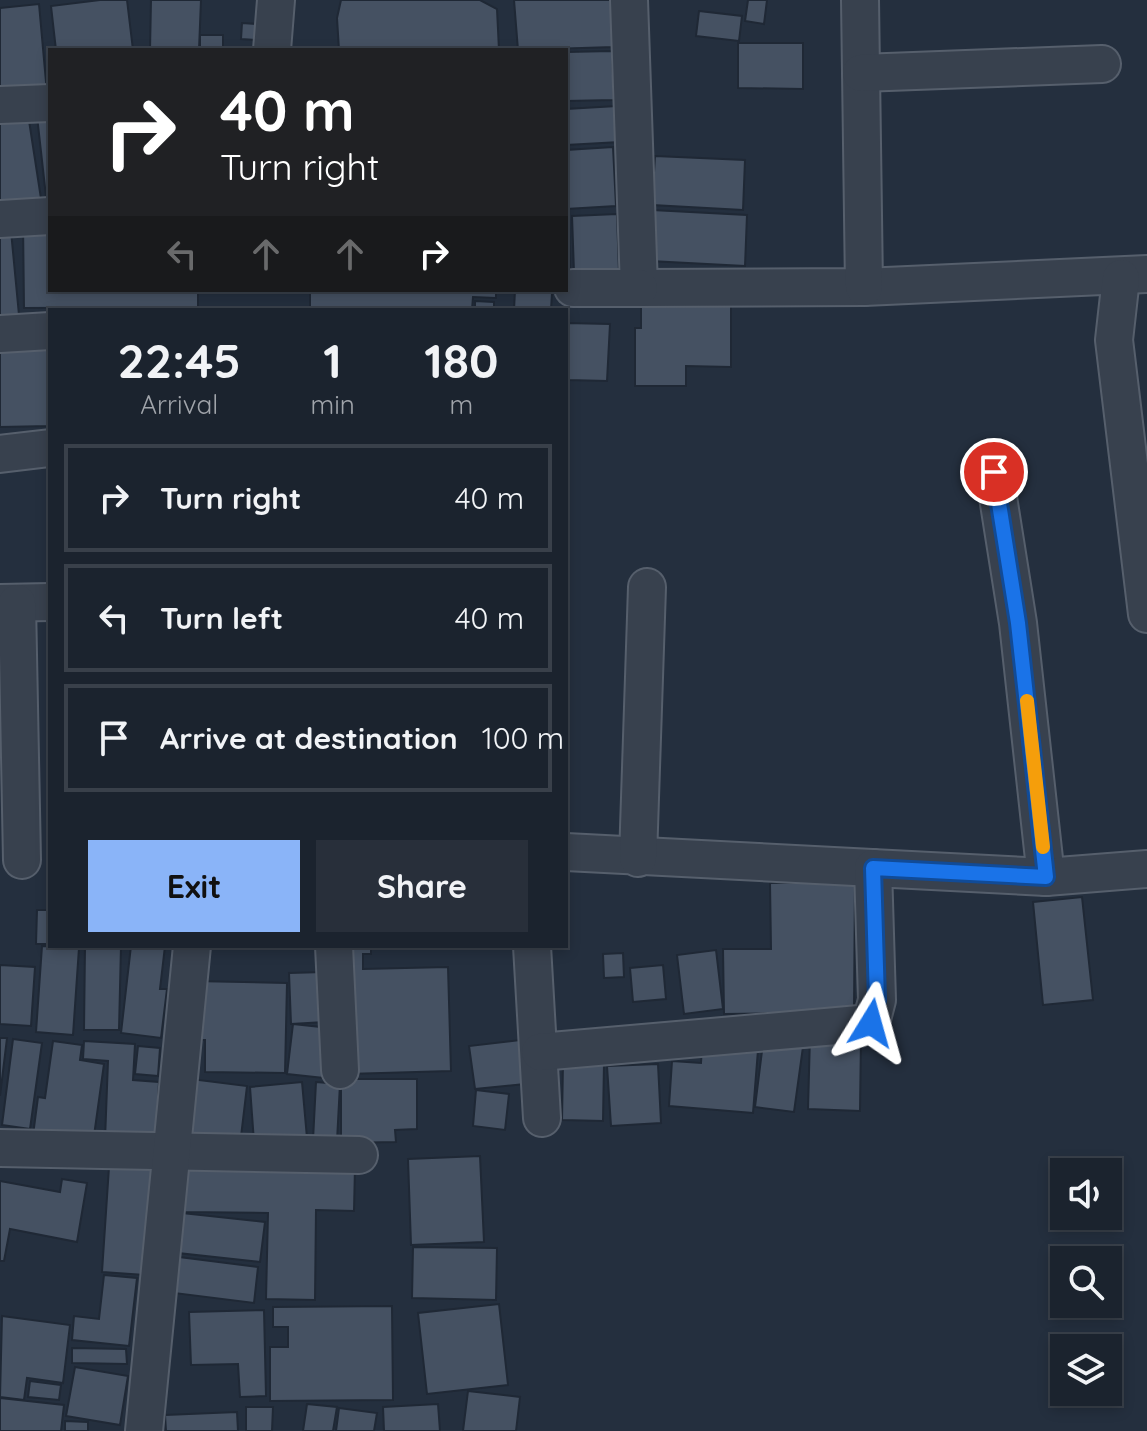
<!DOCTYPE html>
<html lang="en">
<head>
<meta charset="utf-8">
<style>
  :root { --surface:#1b232e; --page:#282f3a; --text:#f1f3f6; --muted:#a0a4aa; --line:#39404a; --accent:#8ab4f8 }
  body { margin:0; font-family:Quicksand,sans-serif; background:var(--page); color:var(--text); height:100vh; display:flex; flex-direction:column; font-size:30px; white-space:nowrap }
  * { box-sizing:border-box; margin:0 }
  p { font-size:26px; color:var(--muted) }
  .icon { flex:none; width:44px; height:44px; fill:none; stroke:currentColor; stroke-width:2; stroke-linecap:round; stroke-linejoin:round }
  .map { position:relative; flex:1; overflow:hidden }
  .details { position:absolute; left:48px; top:308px; width:520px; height:640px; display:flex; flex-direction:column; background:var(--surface); border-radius:0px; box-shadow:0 4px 12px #0003,0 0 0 2px var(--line) }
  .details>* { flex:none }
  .hud { position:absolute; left:48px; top:48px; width:520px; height:244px; border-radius:0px; box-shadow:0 4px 12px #0003,0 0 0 2px var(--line); background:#202124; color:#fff; overflow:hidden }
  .tools { position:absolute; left:1050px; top:1158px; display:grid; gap:16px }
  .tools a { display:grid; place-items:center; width:72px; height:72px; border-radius:0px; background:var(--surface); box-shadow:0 4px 12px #0003,0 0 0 2px var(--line); font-size:40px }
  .pin { position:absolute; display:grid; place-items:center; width:68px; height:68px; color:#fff; margin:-34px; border:4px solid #fff; border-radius:50%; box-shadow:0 2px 8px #0007 }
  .me { position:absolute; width:88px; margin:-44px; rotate:8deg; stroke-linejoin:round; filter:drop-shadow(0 0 6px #0008) }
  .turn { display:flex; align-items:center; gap:28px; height:168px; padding:0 40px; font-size:36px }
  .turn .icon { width:104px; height:104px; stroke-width:2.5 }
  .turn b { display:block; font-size:56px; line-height:68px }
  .lanes { display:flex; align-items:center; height:76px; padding:0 40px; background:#0003; justify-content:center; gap:40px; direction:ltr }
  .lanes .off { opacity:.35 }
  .eta { display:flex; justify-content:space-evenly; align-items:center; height:136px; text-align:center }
  .eta b { font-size:48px; font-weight:700; line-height:56px }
  .action { display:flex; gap:16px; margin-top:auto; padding:16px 40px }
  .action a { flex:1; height:92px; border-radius:0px; background:var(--accent); color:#111; font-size:32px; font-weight:700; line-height:92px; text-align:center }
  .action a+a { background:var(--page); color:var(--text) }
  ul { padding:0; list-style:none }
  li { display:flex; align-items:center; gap:24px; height:108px; margin:0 16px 12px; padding:0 24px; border:4px solid var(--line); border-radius:0px }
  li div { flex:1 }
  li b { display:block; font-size:30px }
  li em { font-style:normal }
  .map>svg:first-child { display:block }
  .building { fill:#455162; stroke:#1f2835; stroke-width:2 }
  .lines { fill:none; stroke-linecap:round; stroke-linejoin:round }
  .minor-casing { stroke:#565f6c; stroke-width:40 }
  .minor { stroke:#38414e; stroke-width:36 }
  .route-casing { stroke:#114b97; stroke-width:20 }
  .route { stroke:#1a73e8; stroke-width:14 }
  .slow { stroke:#f59e0b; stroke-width:14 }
</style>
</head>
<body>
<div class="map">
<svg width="1147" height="1431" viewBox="0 0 1147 1431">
  <rect width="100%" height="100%" fill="#242f3e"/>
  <!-- building -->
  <g class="building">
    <path d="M100,0H127L133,50H56L51,6Z"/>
    <path d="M151,0H201L199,50H150Z"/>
    <path d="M341,0H480L497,9L499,50H339L337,18Z"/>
    <path d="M514,0H612L614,47L518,50Z"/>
    <path d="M748,0H767L764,24L745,21Z"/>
    <path d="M39,4L47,93L0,98V8Z"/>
    <path d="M699,11L742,16L739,41L696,36Z"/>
    <path d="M242,23L258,24L257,40L241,39Z"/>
    <rect x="200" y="35" width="23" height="15"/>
    <path d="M738,43H803V89L738,88Z"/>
    <path d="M612,51L614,100L566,101V52Z"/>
    <path d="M617,106L620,142L566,145V109Z"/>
    <path d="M28,114L42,205L0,212V118Z"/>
    <path d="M50,115V205H47L37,116Z"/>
    <path d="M613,147L616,206L566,209V150Z"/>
    <path d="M655,156L745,160L743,210L652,205Z"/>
    <path d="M652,210L747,215L745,266L650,261Z"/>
    <path d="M617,214L619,272L574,273L572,216Z"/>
    <path d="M566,218H569L570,271H566Z"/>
    <path d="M23,223H50V290H198V307L24,308Z"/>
    <path d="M11,231L19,315L0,317V232Z"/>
    <path d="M310,290H496V298L473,297L472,310H310Z"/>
    <path d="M515,290L552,293L551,310H514Z"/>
    <path d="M475,301L494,302V310H475Z"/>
    <path d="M641,302H731V367L686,366V386H635V328H641Z"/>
    <path d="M566,323L610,324L607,381L567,380Z"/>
    <path d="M50,339V426L0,427V341Z"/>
    <path d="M855,881L854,1012L724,1014L723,949H771L770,883Z"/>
    <path d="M1082,897L1093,1000L1043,1005L1033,902Z"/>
    <path d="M37,910H50V944H36Z"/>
    <path d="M42,946L79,948L73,1035L36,1032Z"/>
    <path d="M85,946H121L119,1030H84Z"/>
    <path d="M131,946H165L160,989H167L161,1038L121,1033Z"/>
    <path d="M343,946H371V954H363V969L448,967L451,1071L347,1074Z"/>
    <path d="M716,950L723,1009L684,1014L677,955Z"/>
    <path d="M623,953L624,977L604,978L603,954Z"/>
    <path d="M0,965L35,967L31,1026L0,1024Z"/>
    <path d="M663,965L666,999L633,1002L630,968Z"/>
    <path d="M324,972L325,1022L291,1024L289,973Z"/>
    <path d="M193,981L287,983L285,1073L205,1072V1040H192Z"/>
    <path d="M293,1024L330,1028L324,1078L287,1074Z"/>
    <path d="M810,1036L861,1038L860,1111L808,1109Z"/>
    <path d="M0,1038H7L0,1096Z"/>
    <path d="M13,1039L42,1043L30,1129L2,1125Z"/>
    <path d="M520,1040L525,1084L475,1089L469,1046Z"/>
    <path d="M53,1041L82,1045L80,1060L104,1064L93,1143L33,1135L38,1097L45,1098Z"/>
    <path d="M84,1041L135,1044L133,1080L159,1082L156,1143L105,1140L108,1061L83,1059Z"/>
    <path d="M763,1043L803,1047L794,1112L755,1107Z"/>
    <path d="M138,1046L160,1048L158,1076L135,1074Z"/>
    <path d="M702,1046L758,1050L753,1113L669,1106L672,1061L701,1063Z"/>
    <path d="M563,1062L604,1063L603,1121L562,1120Z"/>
    <path d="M658,1064L661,1123L611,1126L607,1066Z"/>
    <path d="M191,1079L247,1086L240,1145L184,1138Z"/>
    <path d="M341,1079H417V1129L395,1130L396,1142L341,1143Z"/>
    <path d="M302,1082L307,1138L254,1142L250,1087Z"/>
    <path d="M316,1082L340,1084L337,1141L313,1140Z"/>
    <path d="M476,1090L509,1094L505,1130L473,1126Z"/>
    <path d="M480,1156L484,1242L411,1245L408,1159Z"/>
    <path d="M182,1164L355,1167L354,1211L316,1210L315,1300L266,1299L268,1213L181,1212Z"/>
    <path d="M109,1167L152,1169L145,1275L102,1272Z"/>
    <path d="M62,1179L87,1183L77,1242L10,1229L4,1261H0V1181L60,1192Z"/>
    <path d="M182,1213L265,1222L260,1262L178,1253Z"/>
    <path d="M413,1247L497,1248L496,1300L412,1298Z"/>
    <path d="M179,1257L258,1267L254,1303L174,1293Z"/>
    <path d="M104,1275L137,1278L129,1346L72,1340L74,1316L99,1319Z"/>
    <path d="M499,1304L508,1385L427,1394L418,1313Z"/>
    <path d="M392,1306L393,1400L270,1401V1347H288V1327H273V1307Z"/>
    <path d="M264,1310L266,1396L240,1397L238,1364L191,1365L189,1312Z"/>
    <path d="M2,1316L70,1325L63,1383L27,1378L24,1400L0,1397Z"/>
    <path d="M72,1348L126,1349L127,1364L72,1363Z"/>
    <path d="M75,1367L128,1376L120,1425L66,1416Z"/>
    <path d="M30,1381L61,1385L59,1400L28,1397Z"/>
    <path d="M468,1391L520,1397L516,1431H463Z"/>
    <path d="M0,1398L64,1405L61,1431H0Z"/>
    <path d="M307,1404L337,1407L333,1431H303Z"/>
    <path d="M438,1404L440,1431H384L383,1407Z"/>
    <path d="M246,1407H273L272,1431H246Z"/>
    <path d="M339,1408L377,1413L374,1431H336Z"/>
    <path d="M237,1412L238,1431H166L165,1415Z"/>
    <path d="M65,1421L88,1422V1431H65Z"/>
  </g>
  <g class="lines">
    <!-- minor casing -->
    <g class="minor-casing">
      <g id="minor">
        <path d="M629,0L639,288L864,287L1147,274"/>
        <path d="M860,0L864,287"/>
        <path d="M272,50L276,0"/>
        <path d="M861,73L1102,64"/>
        <path d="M0,105L50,103"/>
        <path d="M0,219L50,216"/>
        <path d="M1121,278L1114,340L1147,614"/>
        <path d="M573,288H639"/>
        <path d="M0,334L50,331"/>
        <path d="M0,454L50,448"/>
        <path d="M994,472L1018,623L1046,877"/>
        <path d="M0,603L50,602"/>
        <path d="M17,603L22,860"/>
        <path d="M566,852L1046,877L1147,869"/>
        <path d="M638,858L647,587"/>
        <path d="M334,946L340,1070"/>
        <path d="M532,946L542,1118"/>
        <path d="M540,1052L871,1023L877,1000L873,868"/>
        <path d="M0,1148L359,1155"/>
        <path d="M144,1431L192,946"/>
      </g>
    </g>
    <!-- minor -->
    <use href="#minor" class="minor"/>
  </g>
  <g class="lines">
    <!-- route casing -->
    <g class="route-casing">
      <path id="route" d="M871,1023L877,1000L873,868L1046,877L1018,623L994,472"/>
    </g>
    <!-- route -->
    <use href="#route" class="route"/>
    <!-- slow -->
    <path class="slow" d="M1027,701L1043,847"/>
  </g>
</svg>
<div class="tools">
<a><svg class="icon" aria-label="sound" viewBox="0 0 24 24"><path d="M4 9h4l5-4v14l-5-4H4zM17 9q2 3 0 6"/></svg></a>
<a><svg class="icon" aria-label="search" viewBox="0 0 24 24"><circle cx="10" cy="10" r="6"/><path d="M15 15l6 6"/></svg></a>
<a><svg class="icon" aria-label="layers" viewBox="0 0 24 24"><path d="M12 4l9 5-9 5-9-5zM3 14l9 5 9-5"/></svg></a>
</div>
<div class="pin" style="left:994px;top:472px;background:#d93025"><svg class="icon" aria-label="arrive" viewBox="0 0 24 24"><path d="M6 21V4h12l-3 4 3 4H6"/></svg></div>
<svg class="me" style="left:871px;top:1023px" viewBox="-20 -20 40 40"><path d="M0-17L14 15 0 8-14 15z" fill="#1a73e8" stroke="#fff" stroke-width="4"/></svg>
<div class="hud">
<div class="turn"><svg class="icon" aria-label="right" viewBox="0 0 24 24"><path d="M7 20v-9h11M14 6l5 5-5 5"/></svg><div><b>40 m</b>Turn right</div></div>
<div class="lanes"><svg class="icon off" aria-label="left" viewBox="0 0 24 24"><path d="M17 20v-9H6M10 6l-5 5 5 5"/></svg><svg class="icon off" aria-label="ahead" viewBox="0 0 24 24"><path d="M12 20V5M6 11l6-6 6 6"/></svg><svg class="icon off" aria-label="ahead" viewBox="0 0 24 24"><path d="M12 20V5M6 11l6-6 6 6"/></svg><svg class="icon" aria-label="right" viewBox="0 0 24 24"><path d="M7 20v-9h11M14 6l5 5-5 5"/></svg></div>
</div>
<section class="details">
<div class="eta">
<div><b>22:45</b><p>Arrival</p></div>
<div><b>1</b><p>min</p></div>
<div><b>180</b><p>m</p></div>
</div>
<ul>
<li><svg class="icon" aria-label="right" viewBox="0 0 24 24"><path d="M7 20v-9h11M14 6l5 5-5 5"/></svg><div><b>Turn right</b></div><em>40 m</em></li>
<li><svg class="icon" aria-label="left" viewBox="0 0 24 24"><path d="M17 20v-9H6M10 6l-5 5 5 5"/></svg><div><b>Turn left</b></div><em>40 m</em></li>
<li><svg class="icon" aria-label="arrive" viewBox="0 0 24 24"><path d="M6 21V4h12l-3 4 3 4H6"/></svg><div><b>Arrive at destination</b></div><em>100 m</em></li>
</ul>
<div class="action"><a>Exit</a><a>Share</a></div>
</section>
</div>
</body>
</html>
